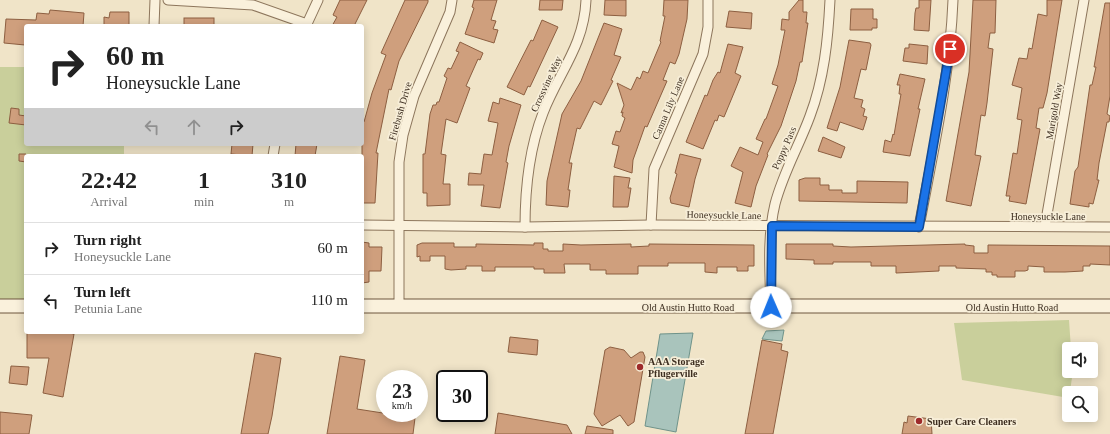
<!DOCTYPE html>
<html lang="en">
<head>
<meta charset="utf-8">
<style>
  :root { --surface:#fff; --page:#f2f2f2; --text:#222; --muted:#767676; --line:#e0e0e0 }
  body { margin:0; font-family:"Times New Roman",serif; background:var(--page); color:var(--text); height:100vh; display:flex; flex-direction:column; font-size:15px; white-space:nowrap }
  * { box-sizing:border-box; margin:0 }
  p { font-size:13px; color:var(--muted) }
  .icon { flex:none; width:22px; height:22px; fill:none; stroke:currentColor; stroke-width:2; stroke-linecap:round; stroke-linejoin:round }
  .map { position:relative; flex:1; overflow:hidden }
  .drawer { position:absolute; left:24px; top:154px; width:340px; height:180px; display:flex; flex-direction:column; background:var(--surface); border-radius:4px; box-shadow:0 2px 10px #0003 }
  .drawer>* { flex:none }
  .banner { position:absolute; left:24px; top:24px; width:340px; height:122px; border-radius:4px; box-shadow:0 2px 10px #0003; background:#fff; color:var(--text); overflow:hidden }
  .controls { position:absolute; left:1062px; top:342px; display:grid; gap:8px }
  .controls a { display:grid; place-items:center; width:36px; height:36px; border-radius:4px; background:var(--surface); box-shadow:0 2px 10px #0003; font-size:20px }
  .speed { position:absolute; left:376px; top:370px; display:flex; gap:8px; font-size:20px; font-weight:700; text-align:center }
  .speed>* { display:grid; place-content:center; width:52px; height:52px; border-radius:50%; background:var(--surface); box-shadow:0 2px 10px #0003; line-height:1 }
  .speed small { font-size:10px; font-weight:400 }
  .speed .limit { border:2px solid #111; border-radius:6px; background:#fff; color:#111 }
  .pin { position:absolute; display:grid; place-items:center; width:34px; height:34px; color:#fff; margin:-17px; border:2px solid #fff; border-radius:50%; box-shadow:0 1px 4px #0007 }
  .me { position:absolute; width:44px; margin:-22px; rotate:359deg; stroke-linejoin:round; filter:drop-shadow(0 0 3px #0008) }
  .turn { display:flex; align-items:center; gap:14px; height:84px; padding:0 16px; font-size:18px }
  .turn .icon { width:52px; height:52px; stroke-width:2.5 }
  .turn b { display:block; font-size:28px; line-height:34px }
  .lanes { display:flex; align-items:center; height:38px; padding:0 16px; background:#0003; justify-content:center; gap:20px; direction:ltr }
  .lanes .off { opacity:.35 }
  .eta { display:flex; justify-content:space-evenly; align-items:center; height:68px; text-align:center }
  .eta b { font-size:24px; font-weight:700; line-height:28px }
  ul { padding:0; list-style:none }
  li { display:flex; align-items:center; gap:12px; height:52px; padding:0 16px; border-top:1px solid var(--line) }
  li div { flex:1 }
  li b { display:block; font-size:15px }
  li em { font-style:normal }
  .map>svg:first-child { display:block }
  .green { fill:#c9cf9b }
  .water { fill:#a9c4bc; stroke:#6f938a }
  .building { fill:#cf9f7d; stroke:#8d5f41 }
  .lines { fill:none; stroke-linecap:round; stroke-linejoin:round }
  .street-casing { stroke:#8d765c; stroke-width:11 }
  .secondary-casing { stroke:#6f573f; stroke-width:15 }
  .street { stroke:#faf1dc; stroke-width:9 }
  .secondary { stroke:#faf1dc; stroke-width:13 }
  .route-casing { stroke:#114b97; stroke-width:10 }
  .route { stroke:#1a73e8; stroke-width:7 }
  .poi-dot { fill:#9e2a2b; stroke:#f7eed8; stroke-width:1.5 }
  .labels { text-anchor:middle; dominant-baseline:central; stroke-width:3.5; stroke-linejoin:round; paint-order:stroke }
  .street-label { font-size:10px; fill:#3d2e20; stroke:#f7eed8 }
  .poi-label { font-size:10px; font-weight:bold; fill:#3d2e20; stroke:#f7eed8; text-anchor:start }
</style>
</head>
<body>
<div class="map">
<svg width="1110" height="434" viewBox="0 0 1110 434">
  <rect width="100%" height="100%" fill="#f0e4c8"/>
  <!-- green -->
  <g class="green">
    <path d="M0,67H26V144L124,145V156H26V301H0Z"/>
    <path d="M1069,320L1071,349H1069V371H1073L1069,398L962,380L954,323Z"/>
  </g>
  <!-- water -->
  <g class="water">
    <path d="M784,330L782,341L762,339L766,331Z"/>
    <path d="M693,333L676,432L645,426L660,334Z"/>
  </g>
  <!-- building -->
  <g class="building">
    <path d="M340,0H367L354,26H332L337,17L333,15Z"/>
    <path d="M405,0H428V2L399,61L391,90L389,89L376,153H378L375,203H362V121L364,122L372,93L386,55L381,53Z"/>
    <path d="M474,0H497L491,20L496,21L493,29L498,30L494,43L465,34L474,8L472,7Z"/>
    <path d="M540,0H563L562,10H539Z"/>
    <path d="M605,0H626V16L604,15Z"/>
    <path d="M664,0H688L687,19L679,54L675,64L670,62L663,80L667,81L647,127L645,126L633,160L632,173L614,167L619,146L612,144L616,131L620,132L625,118L622,116L623,112L621,113L624,105L617,83L631,90L637,77L640,79L643,71L648,73L661,42L660,41L665,16H663Z"/>
    <path d="M799,0H803V12H807L806,23H808L802,62H800L796,81L781,126L767,154L768,155L756,186L751,207L735,203L743,172L731,166L740,147L758,155L763,142L756,139L765,119H766L778,86L772,84L778,65L785,30H781L782,19L789,20V12Z"/>
    <path d="M919,0H931L929,31L914,30L915,13L916,8H919Z"/>
    <path d="M973,0H996L995,33H990L988,48L993,49L987,103L985,116L981,115L975,155L981,156L971,206L946,201L969,72Z"/>
    <path d="M1047,0H1062L1047,93L1043,108H1039L1036,128L1040,129L1026,204L1009,201L1010,196H1006L1013,153L1017,154L1022,120L1017,119L1022,88L1012,85L1019,58L1027,59L1029,48L1032,49L1038,14L1047,16Z"/>
    <path d="M1105,3H1110V96L1107,114L1110,116L1109,122H1107L1099,163L1097,180H1099L1093,204L1089,203V207L1070,204L1075,171L1078,167L1090,85H1092L1096,67H1094Z"/>
    <path d="M851,9H873V19H877V28H872V30H850Z"/>
    <path d="M50,10L84,13L83,26H26L25,45L4,43L6,19L36,20L37,13L49,14Z"/>
    <path d="M729,11L752,13L751,29L726,27Z"/>
    <path d="M110,12H129V26H104V17L109,18Z"/>
    <rect x="184" y="18" width="30" height="8"/>
    <path d="M542,20L558,27L530,87L528,86L524,95L507,87L531,40L533,41Z"/>
    <path d="M604,23L622,29L614,55L621,57L611,80L613,81L601,105L594,101L580,129L577,128L569,163H572L568,190H570L568,207L546,205L547,181L562,114L581,81Z"/>
    <path d="M849,40L870,43L871,45L866,70L861,69L854,98L863,100L861,107L865,109L863,116L867,117L863,130L840,122L837,131L827,128L840,87Z"/>
    <path d="M460,42L483,53L480,60L478,59L466,86L470,88L457,123L446,119L441,154L446,155L443,184H450V205L427,206V193H423V154H425L430,114L433,105H436L437,102H439L447,78L444,76L448,68L451,69L459,52L456,51Z"/>
    <path d="M728,44L743,47L735,73L741,76L724,117L719,115L717,121L715,120L703,149L686,142L705,95L707,96L713,80L718,72L720,73Z"/>
    <path d="M909,44L928,46L927,64L903,61L905,48H909Z"/>
    <path d="M900,74L925,79L918,109H920L910,156L883,152L885,140L891,142L893,134L894,135L901,94H899L900,85H897Z"/>
    <path d="M500,98L521,105L509,146L506,162L508,163L500,208L481,206L484,185H468L469,173L481,174L484,154L492,155L498,123L488,121L493,102L499,104Z"/>
    <path d="M11,108L19,109V115L26,116V125L9,123Z"/>
    <path d="M823,137L845,147L841,158L818,151Z"/>
    <path d="M232,144H253L252,156L231,154Z"/>
    <path d="M296,144H317L315,156H295Z"/>
    <path d="M19,154H26V162L19,161Z"/>
    <path d="M680,154L701,159L695,179L689,207L671,203L670,198L677,174L675,173Z"/>
    <path d="M614,176L630,178L628,188H631L628,207H613Z"/>
    <path d="M805,178H820V185H829V190H842V193H857V181L908,182L907,203L799,201V180Z"/>
    <path d="M362,242L369,243V247H382L381,271H369V282L362,283Z"/>
    <path d="M422,243H454V247H476V244L534,245V243H543V249H548V251H563V244L581,245L631,244V247L649,246V244L754,245V266H748V271H737V267H717V273L705,272V263H668V266H638V274H606V270H590V264H564L565,273H544V269H534V267H495V271H482V266H466V269L451,270L445,269V256H430V261H420V256L417,257V245Z"/>
    <path d="M786,244H833V246L851,247L965,244V245L974,246V253H988V245L1110,246V265L1090,264V266H1083V271L1065,272H1044V267L1028,266V270L1025,271H1015V277H997V275H992V272H986V269L956,268V266H939V271L896,273V266H871V262H833V264H814V260L786,259Z"/>
    <path d="M27,332H63L74,334L63,397L43,393L49,358H27Z"/>
    <path d="M510,337L538,340L537,355L508,352Z"/>
    <path d="M762,340L782,344L781,350L788,352L773,434H745Z"/>
    <path d="M610,347L624,350L631,358L640,352H643L645,357L634,422L628,426L620,415L602,426L594,414L605,350Z"/>
    <path d="M255,353L281,358L272,416L268,434H241Z"/>
    <path d="M340,356L365,360L357,409L415,418L413,434H327Z"/>
    <path d="M11,366L29,367L27,385L9,383Z"/>
    <path d="M0,412L32,415L29,434H0Z"/>
    <path d="M498,413L567,425L572,434H495Z"/>
    <path d="M908,416L931,419L932,434H902L904,422L907,423Z"/>
    <path d="M587,426L613,430V434H585Z"/>
  </g>
  <g class="lines">
    <!-- street casing -->
    <g class="street-casing">
      <g id="street">
        <path d="M168,0L253,5L307,24"/>
        <path d="M154,26L155,0"/>
        <path d="M306,26L318,0"/>
        <path d="M273,156L275,144"/>
        <path d="M362,225L525,227L651,225L1110,227"/>
        <path d="M651,225L654,169L703,54L708,27V0"/>
        <path d="M1045,226L1084,0"/>
        <path d="M525,227C525,189 529,149 543,113C559,72 584,46 586,0"/>
        <path d="M919,227C933,152 950,76 953,0"/>
        <path d="M399,306V162L403,135L414,96L450,12L452,0"/>
        <path d="M771,307C770,273 767,237 775,204C783,173 799,146 810,116C824,79 828,40 830,0"/>
      </g>
    </g>
    <!-- secondary casing -->
    <g class="secondary-casing">
      <g id="secondary">
        <path d="M0,306H26"/>
        <path d="M362,306H1110"/>
      </g>
    </g>
    <!-- street -->
    <use href="#street" class="street"/>
    <!-- secondary -->
    <use href="#secondary" class="secondary"/>
  </g>
  <g class="lines">
    <!-- route casing -->
    <g class="route-casing">
      <path id="route" d="M771,307L772,226L919,227L950,49"/>
    </g>
    <!-- route -->
    <use href="#route" class="route"/>
  </g>
  <!-- markers -->
  <g class="poi-dot">
    <circle cx="640" cy="367" r="4"/>
    <circle cx="919" cy="421" r="4"/>
  </g>
  <g class="labels">
    <!-- street labels -->
    <g class="street-label">
      <text transform="translate(546 84) rotate(-65)">Crossvine Way</text>
      <text transform="translate(668 108) rotate(-67)">Canna Lily Lane</text>
      <text transform="translate(400 111) rotate(-74)">Firebush Drive</text>
      <text transform="translate(1054 111) rotate(-80)">Marigold Way</text>
      <text transform="translate(784 148) rotate(-66)">Poppy Pass</text>
      <text transform="translate(724 215) rotate(1)">Honeysuckle Lane</text>
      <text x="1048" y="216">Honeysuckle Lane</text>
      <text x="688" y="307">Old Austin Hutto Road</text>
      <text x="1012" y="307">Old Austin Hutto Road</text>
    </g>
    <!-- poi labels -->
    <g class="poi-label">
      <text x="648" y="361">AAA Storage<tspan x="648" dy="12">Pflugerville</tspan></text>
      <text x="927" y="421">Super Care Cleaners</text>
    </g>
  </g>
</svg>
<div class="controls">
<a><svg class="icon" aria-label="sound" viewBox="0 0 24 24"><path d="M4 9h4l5-4v14l-5-4H4zM17 9q2 3 0 6"/></svg></a>
<a><svg class="icon" aria-label="search" viewBox="0 0 24 24"><circle cx="10" cy="10" r="6"/><path d="M15 15l6 6"/></svg></a>
</div>
<div class="speed"><div>23<small>km/h</small></div><div class="limit">30</div></div>
<div class="pin" style="left:950px;top:49px;background:#d93025"><svg class="icon" aria-label="arrive" viewBox="0 0 24 24"><path d="M6 21V4h12l-3 4 3 4H6"/></svg></div>
<svg class="me" style="left:771px;top:307px" viewBox="-20 -20 40 40"><circle r="19" fill="#fff"/><path d="M0-13L10 11 0 6-10 11z" fill="#1a73e8"/></svg>
<div class="banner">
<div class="turn"><svg class="icon" aria-label="right" viewBox="0 0 24 24"><path d="M7 20v-9h11M14 6l5 5-5 5"/></svg><div><b>60 m</b>Honeysuckle Lane</div></div>
<div class="lanes"><svg class="icon off" aria-label="left" viewBox="0 0 24 24"><path d="M17 20v-9H6M10 6l-5 5 5 5"/></svg><svg class="icon off" aria-label="ahead" viewBox="0 0 24 24"><path d="M12 20V5M6 11l6-6 6 6"/></svg><svg class="icon" aria-label="right" viewBox="0 0 24 24"><path d="M7 20v-9h11M14 6l5 5-5 5"/></svg></div>
</div>
<section class="drawer">
<div class="eta">
<div><b>22:42</b><p>Arrival</p></div>
<div><b>1</b><p>min</p></div>
<div><b>310</b><p>m</p></div>
</div>
<ul>
<li><svg class="icon" aria-label="right" viewBox="0 0 24 24"><path d="M7 20v-9h11M14 6l5 5-5 5"/></svg><div><b>Turn right</b><p>Honeysuckle Lane</p></div><em>60 m</em></li>
<li><svg class="icon" aria-label="left" viewBox="0 0 24 24"><path d="M17 20v-9H6M10 6l-5 5 5 5"/></svg><div><b>Turn left</b><p>Petunia Lane</p></div><em>110 m</em></li>
</ul>
</section>
</div>
</body>
</html>
